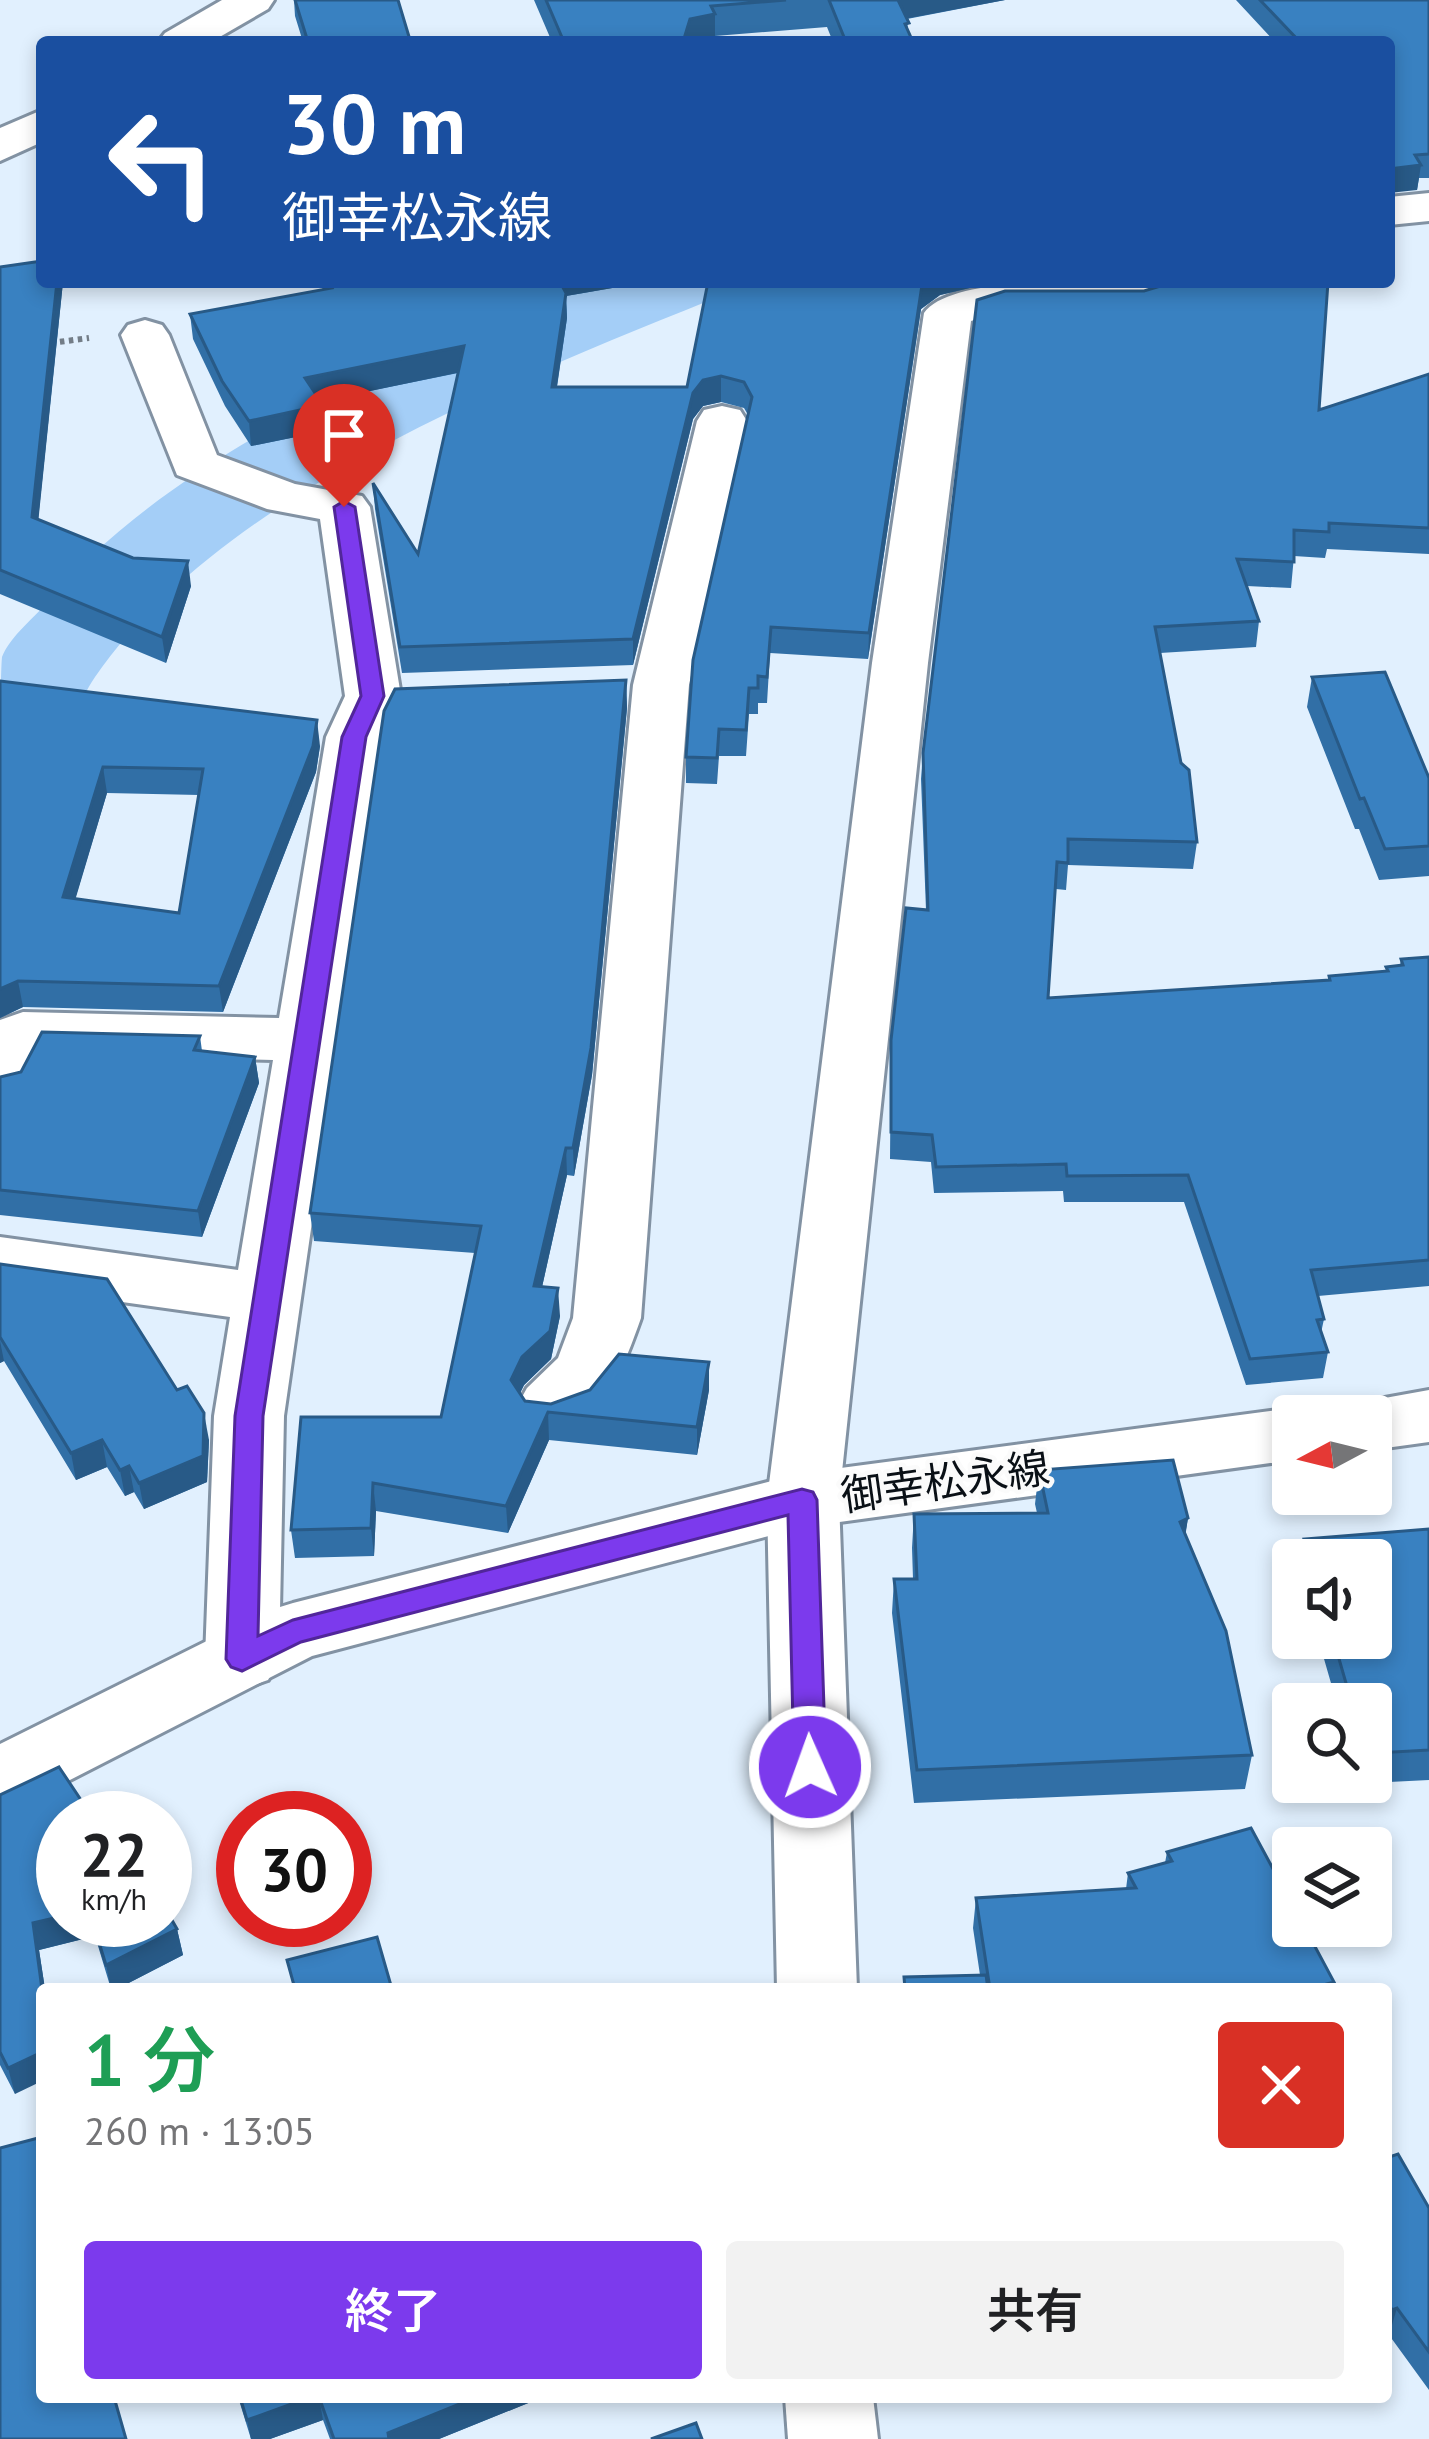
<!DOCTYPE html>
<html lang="ja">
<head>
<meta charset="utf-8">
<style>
  :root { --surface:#fff; --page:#f2f2f2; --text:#202124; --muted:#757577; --accent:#7c3aed }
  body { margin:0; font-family:"PT Sans","Noto Sans JP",sans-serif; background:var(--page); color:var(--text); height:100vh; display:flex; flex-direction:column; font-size:45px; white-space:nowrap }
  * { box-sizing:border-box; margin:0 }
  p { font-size:39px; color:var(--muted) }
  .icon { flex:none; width:66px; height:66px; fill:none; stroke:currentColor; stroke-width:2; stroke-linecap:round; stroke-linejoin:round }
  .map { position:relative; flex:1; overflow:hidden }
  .side { position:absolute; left:36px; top:1983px; width:1356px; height:420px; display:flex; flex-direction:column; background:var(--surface); border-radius:12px; box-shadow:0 6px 18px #0003 }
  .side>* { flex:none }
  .guide { position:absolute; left:36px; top:36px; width:1359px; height:252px; border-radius:12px; box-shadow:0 6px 18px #0003; background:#1a4fa0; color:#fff; overflow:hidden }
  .needle { width:78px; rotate:263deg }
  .tools { position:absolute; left:1272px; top:1395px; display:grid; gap:24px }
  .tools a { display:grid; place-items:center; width:120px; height:120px; border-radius:12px; background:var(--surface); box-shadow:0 6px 18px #0003; font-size:60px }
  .speed { position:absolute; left:36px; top:1791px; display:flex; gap:24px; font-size:60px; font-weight:700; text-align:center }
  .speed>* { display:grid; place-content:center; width:156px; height:156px; border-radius:50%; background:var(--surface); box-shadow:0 6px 18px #0003; line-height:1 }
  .speed small { font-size:30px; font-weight:400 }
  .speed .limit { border:18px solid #d22; background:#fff; color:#111 }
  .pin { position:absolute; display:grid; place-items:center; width:102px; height:102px; color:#fff; margin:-123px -51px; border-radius:50% 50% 50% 0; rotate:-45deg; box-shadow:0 0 12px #0007 }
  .pin .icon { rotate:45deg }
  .me { position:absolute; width:132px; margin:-66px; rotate:358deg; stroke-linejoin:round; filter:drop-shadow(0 0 9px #0008) }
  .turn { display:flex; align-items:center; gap:42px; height:252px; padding:0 48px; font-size:54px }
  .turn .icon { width:156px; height:156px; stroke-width:2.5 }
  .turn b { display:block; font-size:84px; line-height:102px }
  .round { display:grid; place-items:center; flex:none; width:126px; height:126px; border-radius:12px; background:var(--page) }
  .headline { display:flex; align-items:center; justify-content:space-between; height:204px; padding:0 48px }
  h1 { font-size:72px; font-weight:600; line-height:90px; color:#1e9e55 }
  .cta { display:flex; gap:24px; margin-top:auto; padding:24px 48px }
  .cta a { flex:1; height:138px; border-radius:12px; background:var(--accent); color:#fff; font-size:48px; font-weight:600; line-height:138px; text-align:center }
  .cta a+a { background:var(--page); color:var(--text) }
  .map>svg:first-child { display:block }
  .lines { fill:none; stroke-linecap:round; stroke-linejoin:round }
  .river { fill:#a4cef7; fill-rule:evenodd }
  .minor-casing { stroke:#8292a3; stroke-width:6 }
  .major-casing { stroke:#8292a3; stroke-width:6 }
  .path { stroke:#737d87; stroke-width:6; stroke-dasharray:4.5 4.5; stroke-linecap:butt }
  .minor { fill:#fff; fill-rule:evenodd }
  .major { fill:#fff; fill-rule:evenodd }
  .wall { fill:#316fa6; fill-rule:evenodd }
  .shaded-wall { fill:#285a87 }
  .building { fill:#3981c1; stroke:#285a87; stroke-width:3; fill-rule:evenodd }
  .route { fill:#7c3aed; stroke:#51269a; stroke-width:3 }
  .labels { text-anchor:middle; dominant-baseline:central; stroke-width:9; stroke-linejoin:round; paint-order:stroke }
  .street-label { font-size:42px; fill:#0a1016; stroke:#fbfbfb }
</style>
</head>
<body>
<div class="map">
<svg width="1429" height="2439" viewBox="0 0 1429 2439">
  <rect width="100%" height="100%" fill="#e1f0fe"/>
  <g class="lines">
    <!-- river -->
    <path class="river" d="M594,282H722L708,301C508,382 222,494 95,677C65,720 68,777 39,820L0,830C0,800 0,677 2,657C9,639 29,622 42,608C174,450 407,356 594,282Z"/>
    <!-- minor casing -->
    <g class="minor-casing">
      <g id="minor">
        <path d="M1429,193V221L1389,225V197Z"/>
        <path d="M1177,282L1158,307L1141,311H1003L971,321L928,663L839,1500L857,1989H777L767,1500L872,663L924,313C953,271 1125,282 1177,282Z"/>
        <path d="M145,320L162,325L169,335L217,455L295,484L362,496L370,507L401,696L382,737L284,1416L279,1659L268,1680L242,1689L216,1680L205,1659L214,1416L230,1317L0,1285V1237L238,1270L273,1060L44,1054L22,1096L0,1102V1020L23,1012L279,1018L326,737L345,696L320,519L267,509L177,475L121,335L128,325Z"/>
        <path d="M722,406L740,410L747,421L689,685L641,1318C622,1371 597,1446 527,1424L517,1406L527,1388L558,1358L573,1318L633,685L697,421L704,410Z"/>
        <path d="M785,2397H873L878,2439H788Z"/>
      </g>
    </g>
    <!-- major casing -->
    <g class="major-casing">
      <g id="major">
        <path d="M222,0H274L268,9L211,42H158L165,33Z"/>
        <path d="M42,110V142L0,161V128Z"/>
        <path d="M1429,1390V1442L1371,1450V1416H1340L1346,1405Z"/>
        <path d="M1293,1408L1318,1416H1293V1460L803,1527L312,1656L27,1802L0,1812V1744L267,1611L293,1603L803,1473Z"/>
      </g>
    </g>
    <!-- path -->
    <path class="path" d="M51,343L89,338"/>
    <!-- minor -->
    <use href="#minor" class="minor"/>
    <!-- major -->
    <use href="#major" class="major"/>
  </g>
  <!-- wall -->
  <g class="wall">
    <path d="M294,0H398L410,40L415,42H303L295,16Z"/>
    <path d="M534,0H1005L907,19L908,31L913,42H833L827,27L715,36V42H552Z"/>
    <path d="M1236,0H1429V178H1419L1417,190L1389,42H1275Z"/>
    <path d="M0,267L42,282H63L38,520L191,586L166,663L0,594Z"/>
    <path d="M320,282H647L566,296L567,318L557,387H687L708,282H995L940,295L921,309L868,659L770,653L767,703H758V714H749L746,756H719L717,784L686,783V757L748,415L744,408L721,402L703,406L693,419L633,665L402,673L375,509L373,483L418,554L458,373L320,401L323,405L325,431L251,446L225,406L193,339L190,314L323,290Z"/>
    <path d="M1164,285L1319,410L1429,374V554L1327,549L1325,558L1294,556L1291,588L1247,586L1259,621L1256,647L1160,653L1197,842L1193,869L1068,865L1066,890L1056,889L1048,998L1328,980L1329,976L1386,971V967L1400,966L1401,959L1429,957V1286L1318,1296L1324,1319L1321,1333L1328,1352L1323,1378L1246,1385L1184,1202H1064L1063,1191L934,1193L931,1162L890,1159L891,1040L926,910L921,779L923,753L1144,291Z"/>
    <path d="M1312,677L1429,778V876L1379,880L1359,829H1355L1307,707Z"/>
    <path d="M626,680L627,708L592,1075L574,1176L567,1175L542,1287L560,1316L551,1359L524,1385L520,1393L525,1401L551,1404L709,1390L697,1455L549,1440L508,1533L376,1511L374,1556L295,1558L291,1530L441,1417L475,1253L314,1241L310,1213Z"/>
    <path d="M0,681L320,746L316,772L223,1012L23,1007L0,1018ZM107,793L199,795L179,913L75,899Z"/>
    <path d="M200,1036L202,1051L255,1057L259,1083L202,1237L0,1215V1077Z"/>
    <path d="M0,1264L209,1440L207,1482L144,1509L134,1492L125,1496L107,1467L76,1480L4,1361L0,1363Z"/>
    <path d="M1039,1470L1188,1518L1185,1535L1252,1755L1245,1789L914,1803L892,1613L894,1579H913L912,1548L914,1514L1037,1513L1035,1504Z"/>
    <path d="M1429,1529V1780L1369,1783L1371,1782V1704H1337L1318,1638H1371V1560H1300L1304,1539Z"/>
    <path d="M0,1795L63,1818L165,1920L177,1929L183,1955L117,1989H111L95,1936L39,1950L45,1989H42L15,2094L0,2065Z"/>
    <path d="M1167,1852L1334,1982L1332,1989H903L904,1977L980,1975L973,1928L976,1898L1126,1889L1128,1873L1165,1863Z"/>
    <path d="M1386,2158L1429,2208V2390L1389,2335L1386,2336Z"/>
    <path d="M238,2397H543L439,2439H330L323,2420L270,2439H251Z"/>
  </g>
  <!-- shaded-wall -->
  <g class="shaded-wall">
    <path d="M894,0H1005L893,21Z"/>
    <path d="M715,14V42H683L690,19Z"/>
    <path d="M1421,165L1417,190L1389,193V169Z"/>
    <path d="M57,282H63L36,543L32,517Z"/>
    <path d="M555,282H647L566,296L567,318L553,412Z"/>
    <path d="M926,282H995L940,295L921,309L868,659L869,633L922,285Z"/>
    <path d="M464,346L466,371L308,404L305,378Z"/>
    <path d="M721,376V402L703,406L693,419L633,665V639L693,393L703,380Z"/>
    <path d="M323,405L325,431L251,446L249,421Z"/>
    <path d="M188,561L191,586L166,663L162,637Z"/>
    <path d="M626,680L627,708L592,1075L574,1176L573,1148Z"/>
    <path d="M317,720L320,746L316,772L223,1012L219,986Z"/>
    <path d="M103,767L107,793L68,924L63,897Z"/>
    <path d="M18,981L23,1007L0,1018V989Z"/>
    <path d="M255,1057L259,1083L202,1237L198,1211Z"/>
    <path d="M566,1148L567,1175L536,1314L534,1286Z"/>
    <path d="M558,1288L560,1316L551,1359L524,1385L513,1408L511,1380Z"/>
    <path d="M0,1341L4,1361L0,1363Z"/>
    <path d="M709,1362V1390L697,1455V1427Z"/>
    <path d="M548,1412L549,1440L508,1533L506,1506Z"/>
    <path d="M204,1413L209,1440L207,1482L144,1509L139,1483Z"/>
    <path d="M102,1440L107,1467L76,1480L71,1453Z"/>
    <path d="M129,1466L134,1492L125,1496L120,1470Z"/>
    <path d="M373,1483L376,1511L374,1556L371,1528Z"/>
    <path d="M1188,1518L1183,1551L1180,1522Z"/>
    <path d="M63,1916V1920H91L95,1936L39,1950L45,1989H42L33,1923Z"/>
    <path d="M177,1929L183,1955L117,1989H111L106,1965Z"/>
    <path d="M1334,1982L1332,1989H1309Z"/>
    <path d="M42,2052V2081L15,2094L8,2068Z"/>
    <path d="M1397,2308L1389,2335L1386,2336L1392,2310Z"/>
    <path d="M311,2397H319L323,2420L270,2439H251L247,2420Z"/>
    <path d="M477,2397H543L439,2439H389L388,2433Z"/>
  </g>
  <!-- building -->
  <g class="building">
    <path d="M295,0H398L410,40H414L415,42H308Z"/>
    <path d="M546,0H786L711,6L715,14L690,19L683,42H564Z"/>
    <path d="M829,0H898L909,23L905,24L913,42H846Z"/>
    <path d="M1260,0H1429V154L1415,155L1421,165L1389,169V42H1300Z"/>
    <path d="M42,261V282H57L32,517L133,558L188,561L162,637L0,570V267Z"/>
    <path d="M329,282H560L566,293L552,387H687L708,282H926L922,285L869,633L771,627L767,677L758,676V688H749L746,730L719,729L717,758L686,757L693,660L752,397L744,382L721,376L703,380L693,393L633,639L400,647L373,483L418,554L464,346L305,378L323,405L249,421L222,381L190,314L332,288Z"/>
    <path d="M1166,282H1328L1319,410L1429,374V528L1329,523V532L1294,530V562L1237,559L1259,621L1155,627L1181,763L1189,770L1197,842L1068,839V863L1057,862L1048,998L1330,980L1329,976L1388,971L1386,967L1403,965L1401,959L1429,957V1260L1311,1270L1324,1319L1317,1320L1328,1352L1250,1359L1188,1175L1067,1176L1066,1164L936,1167L932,1135L891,1132V1040L906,908L928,910L923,753L977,300L1005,291H1144L1164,285Z"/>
    <path d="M1385,672L1429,778V846L1385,849L1364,798L1360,799L1312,677Z"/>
    <path d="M626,680L591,1048L573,1148H566L534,1286L558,1288L550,1331L522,1357L511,1380L525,1401L551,1404L590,1390L619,1354L709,1362L697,1427L548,1412L506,1506L373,1483L371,1528L291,1530L301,1417H441L481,1226L310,1213L384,711L395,689Z"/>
    <path d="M0,681L317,720L313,746L219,986L18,981L0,989ZM103,767L203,769L179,913L63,897Z"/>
    <path d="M42,1032L200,1036L194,1050L255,1057L198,1211L0,1190V1077L21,1072Z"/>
    <path d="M0,1264L107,1279L177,1390L187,1386L204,1413L203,1456L139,1483L129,1466L120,1470L102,1440L71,1453L0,1337Z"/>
    <path d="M1173,1460L1188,1518L1180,1522L1226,1631L1252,1755L917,1770L894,1579H917L914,1514L1048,1513L1039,1470Z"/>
    <path d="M1429,1529V1750L1376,1753L1371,1745V1704H1352L1333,1638H1371V1560H1310L1304,1539Z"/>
    <path d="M59,1767L93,1818H63V1916L33,1923L42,1989V2052L8,2068L0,2052V1795Z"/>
    <path d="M1251,1828L1293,1906V1926H1304L1334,1982L1309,1989H990L976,1898L1136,1888L1128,1873L1172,1861L1167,1852Z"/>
    <path d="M165,1908L177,1929L106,1965L92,1920H165Z"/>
    <path d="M377,1937L392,1989H295L287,1960Z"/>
    <path d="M986,1975L988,1989H905L904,1977Z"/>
    <path d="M42,2137V2397H114L126,2439H0V2148Z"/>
    <path d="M1398,2154L1429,2208V2352L1397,2308L1392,2310L1386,2298V2158Z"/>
    <path d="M240,2397H311L247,2420Z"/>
    <path d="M319,2397H477L388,2433L389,2439H334Z"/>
    <path d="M696,2423L702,2439H651Z"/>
  </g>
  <!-- route -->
  <path class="route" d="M344,501L355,507L384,696L366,737L263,1416L258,1636L293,1620L802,1489L813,1492L817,1500L826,1767L822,1776L810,1780L799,1776L794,1767L788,1515L301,1642L242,1671L231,1667L226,1659L235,1416L342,737L361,696L334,507Z"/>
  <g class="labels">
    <!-- street labels -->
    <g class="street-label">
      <text transform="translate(945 1481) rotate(-8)">御幸松永線</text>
    </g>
  </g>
</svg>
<div class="tools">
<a><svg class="needle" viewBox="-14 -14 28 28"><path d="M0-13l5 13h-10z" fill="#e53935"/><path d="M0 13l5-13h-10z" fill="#757577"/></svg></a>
<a><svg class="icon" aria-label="sound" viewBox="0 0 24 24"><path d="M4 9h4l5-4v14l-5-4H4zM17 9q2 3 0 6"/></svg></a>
<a><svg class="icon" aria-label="search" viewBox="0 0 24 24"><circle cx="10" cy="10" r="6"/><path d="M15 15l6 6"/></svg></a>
<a><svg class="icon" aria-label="layers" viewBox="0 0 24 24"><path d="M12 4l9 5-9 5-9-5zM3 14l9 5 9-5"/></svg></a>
</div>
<div class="speed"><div>22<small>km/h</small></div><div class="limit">30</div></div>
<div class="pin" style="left:344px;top:507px;background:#d93025"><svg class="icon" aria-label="arrive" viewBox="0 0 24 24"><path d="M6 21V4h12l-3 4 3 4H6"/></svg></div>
<svg class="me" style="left:810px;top:1767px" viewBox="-20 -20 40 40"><circle r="17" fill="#7c3aed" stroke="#fff" stroke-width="3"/><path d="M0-11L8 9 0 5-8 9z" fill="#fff"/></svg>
<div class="guide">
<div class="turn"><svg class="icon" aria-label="left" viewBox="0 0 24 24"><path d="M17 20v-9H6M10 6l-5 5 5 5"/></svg><div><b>30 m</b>御幸松永線</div></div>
</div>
<section class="side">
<div class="headline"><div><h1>1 分</h1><p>260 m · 13:05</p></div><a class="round" style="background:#d93025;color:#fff"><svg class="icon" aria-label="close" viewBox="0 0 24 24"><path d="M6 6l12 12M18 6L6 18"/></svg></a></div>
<div class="cta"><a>終了</a><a>共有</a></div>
</section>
</div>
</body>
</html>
